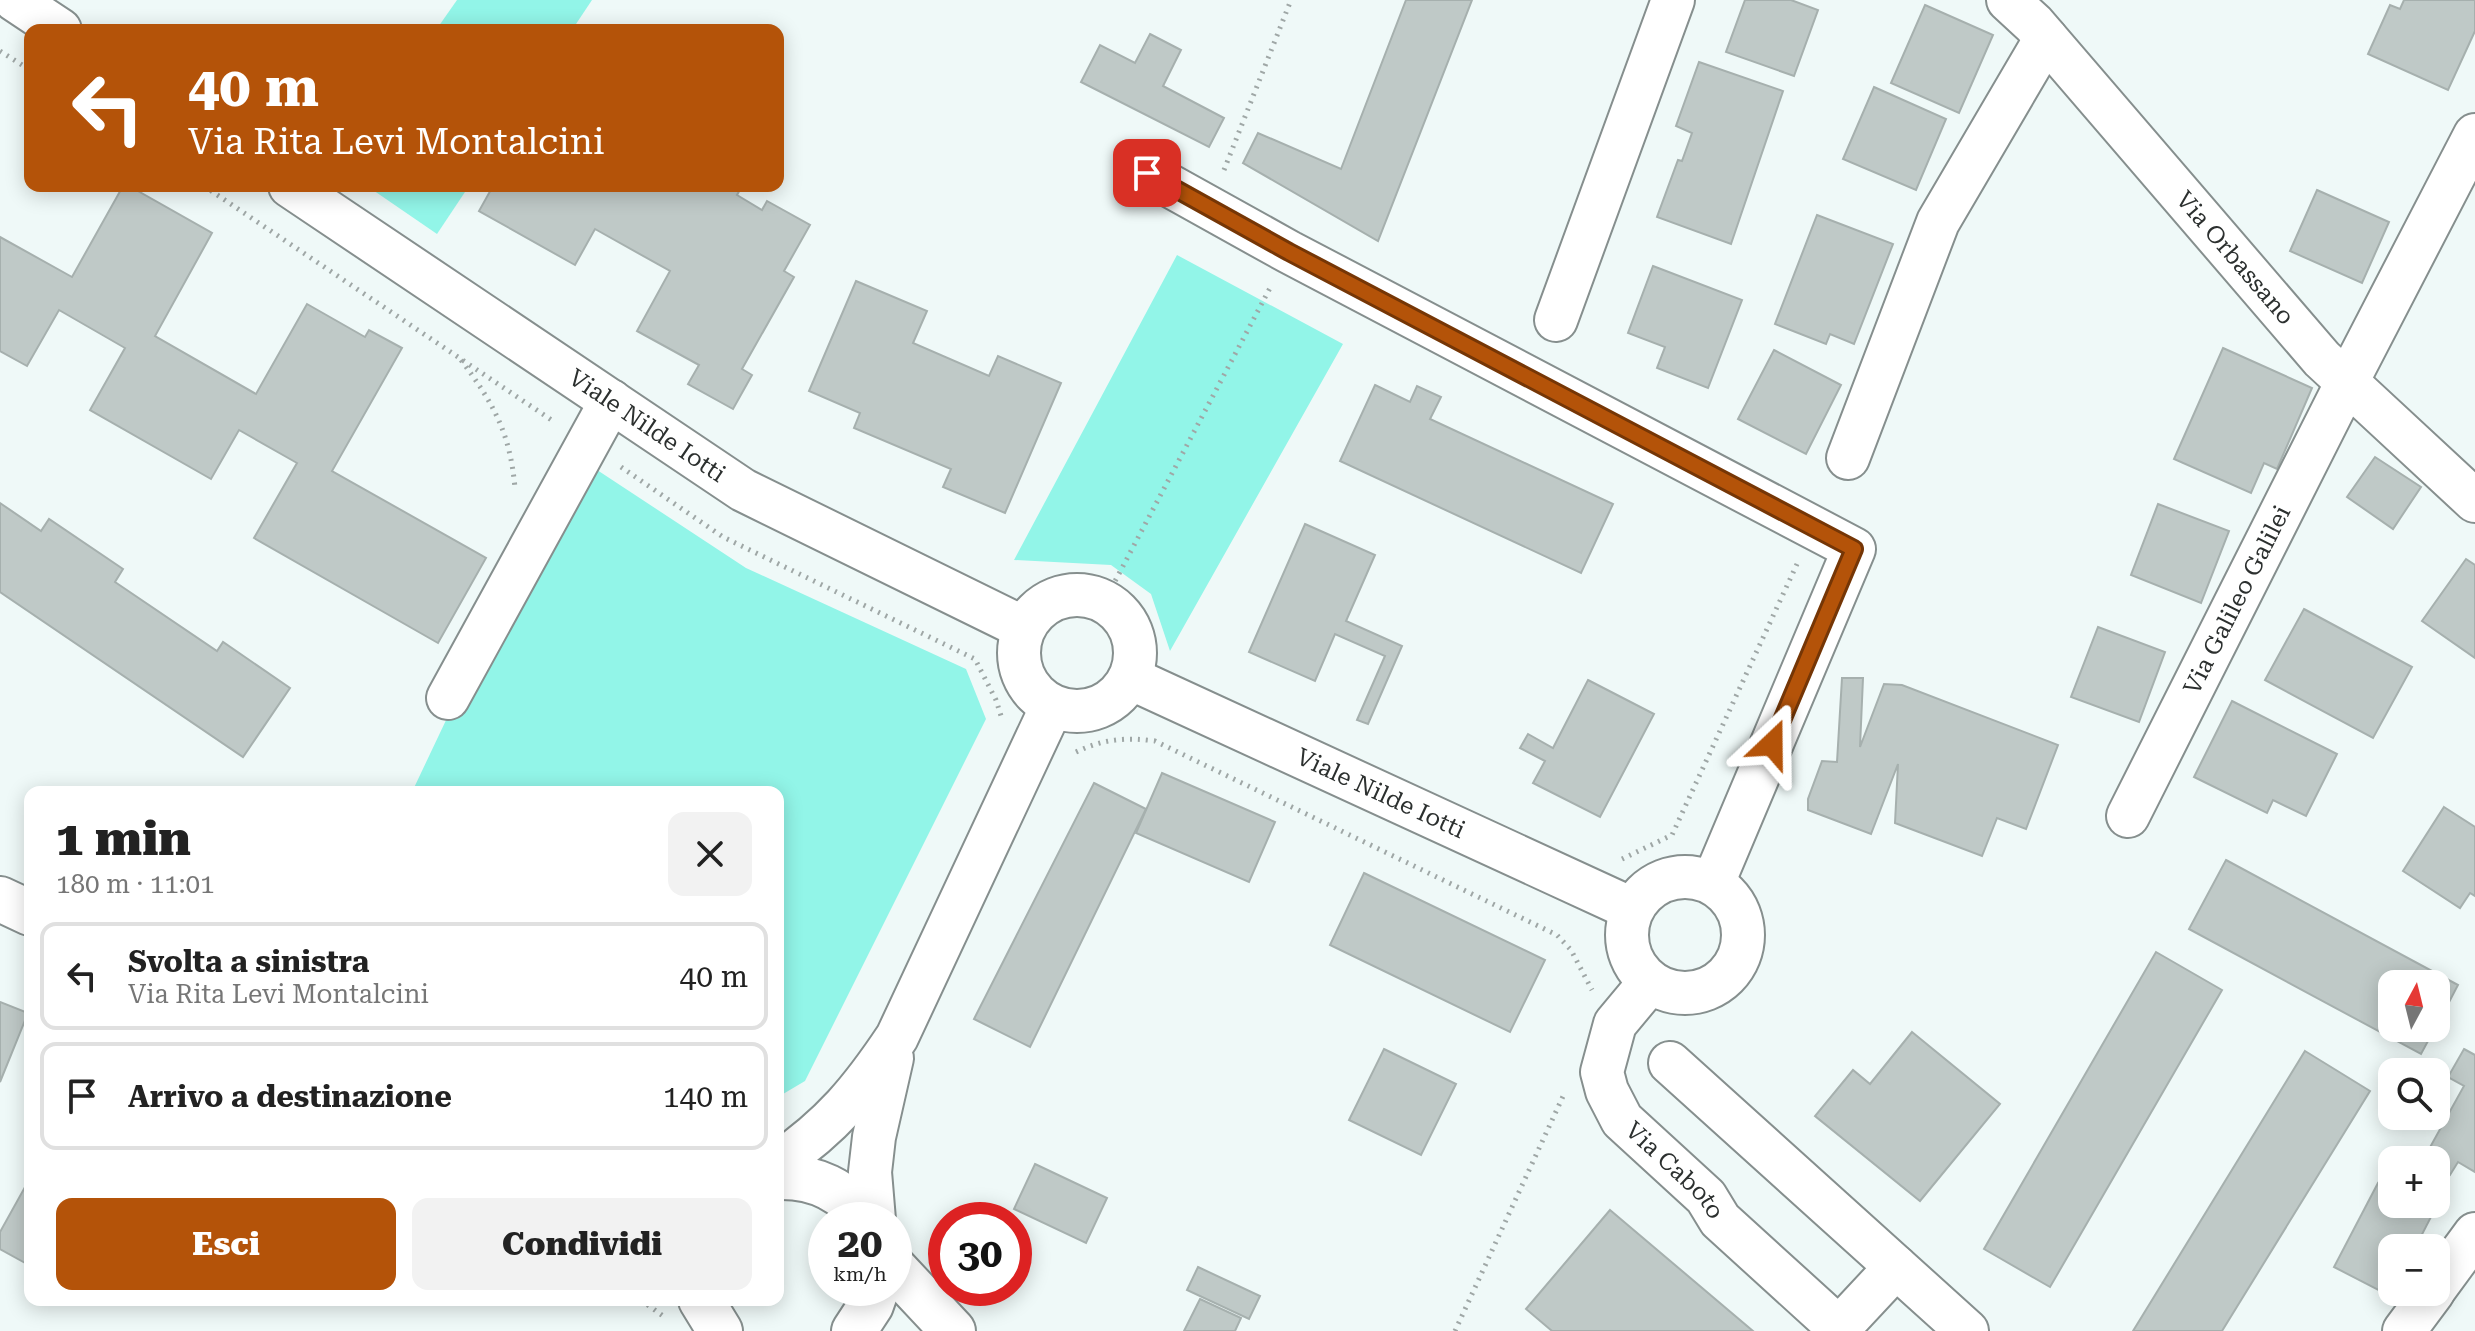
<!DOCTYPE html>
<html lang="it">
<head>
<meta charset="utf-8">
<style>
  :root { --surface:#fff; --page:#f2f2f2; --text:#222; --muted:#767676; --line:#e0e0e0; --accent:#b45309 }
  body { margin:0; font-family:"Roboto Serif",serif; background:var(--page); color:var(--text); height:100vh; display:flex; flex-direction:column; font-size:30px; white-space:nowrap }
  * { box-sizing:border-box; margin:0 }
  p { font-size:26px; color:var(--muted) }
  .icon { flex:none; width:44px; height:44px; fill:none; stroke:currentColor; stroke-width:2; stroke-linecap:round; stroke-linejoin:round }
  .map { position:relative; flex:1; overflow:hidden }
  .details { position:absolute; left:24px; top:786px; width:760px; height:520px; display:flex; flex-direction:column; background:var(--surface); border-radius:16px; box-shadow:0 4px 20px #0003 }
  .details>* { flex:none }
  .hud { position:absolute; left:24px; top:24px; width:760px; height:168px; border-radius:16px; box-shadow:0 4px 20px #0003; background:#b45309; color:#fff; overflow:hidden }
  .needle { width:52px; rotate:7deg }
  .controls { position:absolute; left:2378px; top:970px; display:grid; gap:16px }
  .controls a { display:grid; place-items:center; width:72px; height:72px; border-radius:16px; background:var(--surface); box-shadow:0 4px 20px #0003; font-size:40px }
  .speed { position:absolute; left:808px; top:1202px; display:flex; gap:16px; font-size:40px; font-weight:700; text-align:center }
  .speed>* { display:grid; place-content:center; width:104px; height:104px; border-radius:50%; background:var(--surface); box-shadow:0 4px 20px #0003; line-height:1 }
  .speed small { font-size:20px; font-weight:400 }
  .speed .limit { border:12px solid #d22; background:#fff; color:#111 }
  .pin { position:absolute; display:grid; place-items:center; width:68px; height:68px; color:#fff; margin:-34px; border-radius:16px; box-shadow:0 4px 12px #0006 }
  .me { position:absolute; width:88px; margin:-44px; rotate:23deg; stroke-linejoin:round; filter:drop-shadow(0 0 6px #0008) }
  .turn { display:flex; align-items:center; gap:28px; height:168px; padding:0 32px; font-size:36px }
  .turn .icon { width:104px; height:104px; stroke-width:2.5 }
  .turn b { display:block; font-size:56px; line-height:68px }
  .round { display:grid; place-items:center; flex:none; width:84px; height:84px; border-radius:16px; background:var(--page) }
  .overview { display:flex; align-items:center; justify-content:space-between; height:136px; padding:0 32px }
  h1 { font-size:48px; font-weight:800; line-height:60px }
  .primary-button { display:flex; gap:16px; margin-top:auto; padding:16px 32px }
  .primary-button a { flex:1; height:92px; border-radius:16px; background:var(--accent); color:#fff; font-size:32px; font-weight:800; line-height:92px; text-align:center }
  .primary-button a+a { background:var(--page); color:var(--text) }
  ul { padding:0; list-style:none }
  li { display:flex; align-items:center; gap:24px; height:108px; margin:0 16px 12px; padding:0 16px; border:4px solid var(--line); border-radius:16px }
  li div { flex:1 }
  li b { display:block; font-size:30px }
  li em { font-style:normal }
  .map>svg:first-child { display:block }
  .green { fill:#92f5e8 }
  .building { fill:#bfc9c7; stroke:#a6b0ae; stroke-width:2 }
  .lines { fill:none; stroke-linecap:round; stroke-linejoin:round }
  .minor-casing { stroke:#868f8e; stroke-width:46 }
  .major-casing { stroke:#868f8e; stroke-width:48 }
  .path { stroke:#9fa7a6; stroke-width:5; stroke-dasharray:2 6; stroke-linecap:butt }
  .minor { stroke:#fff; stroke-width:42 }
  .major { stroke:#fff; stroke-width:44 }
  .route-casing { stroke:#753606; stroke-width:20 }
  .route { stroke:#b45309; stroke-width:14 }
  .labels { text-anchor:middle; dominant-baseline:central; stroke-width:6; stroke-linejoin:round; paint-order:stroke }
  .street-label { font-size:24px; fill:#2c302f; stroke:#fff }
</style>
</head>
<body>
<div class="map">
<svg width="2475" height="1331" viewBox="0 0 2475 1331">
  <rect width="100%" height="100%" fill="#eff9f8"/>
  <!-- green -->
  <g class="green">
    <path d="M457,0H592L572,30H436Z"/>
    <path d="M367,186H469L437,234Z"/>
    <path d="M1177,255L1343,344L1170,651L1151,594L1111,565L1014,560Z"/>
    <path d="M588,464L746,568L966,669L986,719L805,1081L778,1097V792H412L448,716Z"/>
  </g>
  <!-- building -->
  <g class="building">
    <path d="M1406,0H1472L1378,241L1243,163L1258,133L1341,169Z"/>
    <path d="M1745,0H1791L1818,10L1794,76L1726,52Z"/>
    <path d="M2404,0H2475V31L2448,90L2368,54L2390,5L2400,9Z"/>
    <path d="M1925,5L1993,35L1959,113L1891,83Z"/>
    <path d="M1150,34L1181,50L1163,86L1224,118L1209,147L1081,82L1100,45L1135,63Z"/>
    <path d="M1699,62L1783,91L1731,244L1657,217L1678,160L1682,161L1692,133L1676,126Z"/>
    <path d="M1874,87L1946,119L1916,190L1843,159Z"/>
    <path d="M123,186H129L212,233L155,336L256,394L307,304L365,337L369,330L402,348L332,471L486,558L438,643L254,538L297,463L239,430L211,479L90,410L125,348L59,310L27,366L0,351V237L72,277Z"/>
    <path d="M493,186H742L737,195L762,210L767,201L810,225L784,271L794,277L742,369L752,375L733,409L688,384L699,365L637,331L670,271L595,229L575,265L479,211Z"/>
    <path d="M2317,190L2389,222L2362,283L2290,251Z"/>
    <path d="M1817,215L1893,244L1854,344L1830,334L1826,344L1775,324Z"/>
    <path d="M1653,266L1742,300L1708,388L1657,368L1665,347L1628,333Z"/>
    <path d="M856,281L927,311L913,343L989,376L998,356L1061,383L1005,513L943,487L951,469L854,428L860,413L809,391Z"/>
    <path d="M2223,348L2312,388L2277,469L2264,463L2251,493L2174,459Z"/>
    <path d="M1774,350L1841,385L1806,454L1738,419Z"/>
    <path d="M1375,385L1410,402L1417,386L1441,397L1430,419L1613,504L1581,573L1340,461Z"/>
    <path d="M2375,457L2421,487L2393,529L2347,497Z"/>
    <path d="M0,503L41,531L49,519L123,569L115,582L217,651L223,642L290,688L243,757L0,592Z"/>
    <path d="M2158,504L2229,531L2201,603L2131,575Z"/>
    <path d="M1305,524L1375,555L1346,621L1402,646L1368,724L1357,720L1385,656L1335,634L1315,681L1249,652Z"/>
    <path d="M2466,559L2475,565V658L2422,621Z"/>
    <path d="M2304,609L2412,667L2373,738L2265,680Z"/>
    <path d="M2098,627L2165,652L2139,722L2071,697Z"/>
    <path d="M1842,678H1863L1860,747L1884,684L1902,685L2058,745L2026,829L1997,818L1982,856L1895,823L1898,764L1871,834L1808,810V799L1822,761L1837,762Z"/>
    <path d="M1588,680L1654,714L1600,817L1533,783L1545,761L1520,748L1528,734L1553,748Z"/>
    <path d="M2232,701L2337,754L2306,816L2273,800L2267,813L2194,777Z"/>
    <path d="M1162,773L1275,822L1249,882L1136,833Z"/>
    <path d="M1094,783L1146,809L1030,1047L974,1019Z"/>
    <path d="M2444,807L2475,827V896L2470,893L2460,908L2403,871Z"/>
    <path d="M2226,860L2458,985L2436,1027V984H2392V1028H2435L2421,1054L2189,929Z"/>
    <path d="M1364,873L1545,960L1510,1032L1330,945Z"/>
    <path d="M2156,952L2222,990L2050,1287L1984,1249Z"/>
    <path d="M0,1002L28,1013L0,1082Z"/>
    <path d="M1912,1032L2000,1104L1920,1201L1815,1116L1853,1070L1870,1084Z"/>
    <path d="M1384,1049L1456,1084L1421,1155L1349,1120Z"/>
    <path d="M2464,1049L2475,1055V1172L2458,1162L2450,1175L2436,1167V1160H2423L2464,1086L2448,1077Z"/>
    <path d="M2305,1051L2370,1091L2222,1331H2133Z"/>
    <path d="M1035,1164L1107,1198L1086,1243L1014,1209Z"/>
    <path d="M30,1178V1259L27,1264L0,1249V1232Z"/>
    <path d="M2378,1183L2392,1191V1204H2417L2433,1213L2415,1248H2392L2390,1296L2334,1267Z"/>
    <path d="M1610,1210L1753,1331H1552L1526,1309Z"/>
    <path d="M1198,1267L1260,1296L1249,1319L1187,1290Z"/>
    <path d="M1200,1299L1241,1318L1235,1331H1184Z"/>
  </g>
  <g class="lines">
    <!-- minor casing -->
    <g class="minor-casing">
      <g id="minor">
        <path d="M15,0L60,30"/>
        <path id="s1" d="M2008,0L2034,24L2322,359L2475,501"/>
        <path d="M1147,173L1289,252L1854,549L1713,883"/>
        <path id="s2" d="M290,186L743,490L1024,628"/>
        <path d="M1556,320L1673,0"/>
        <path d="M1848,458L1938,222L2046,38"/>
        <circle cx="1077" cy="653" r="58"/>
        <path id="s3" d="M1130,678L1632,909"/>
        <path d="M448,698L611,401"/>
        <path id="s4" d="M2128,816L2347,382L2475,135"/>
        <circle cx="1685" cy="935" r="58"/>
        <path id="s5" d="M1650,982L1615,1024L1602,1072L1607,1091L1622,1120L1706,1197L1720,1220L1842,1331"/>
        <path d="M1670,1063L1967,1331"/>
        <path d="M778,1163C832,1126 861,1091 897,1037L1052,706"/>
        <path d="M874,1220L870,1172L874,1137L892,1058"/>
        <path d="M2436,1287L2475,1234"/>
        <path d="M1839,1328L1896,1267"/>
        <path d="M2404,1331L2433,1292"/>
      </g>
    </g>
    <!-- major casing -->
    <g class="major-casing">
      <g id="major">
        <path d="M0,899L30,913"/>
        <path d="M778,1177C814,1176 845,1190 865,1220"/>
        <path d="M894,1268L953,1331"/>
        <path d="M701,1300L720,1331"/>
        <path d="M854,1331L871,1305L877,1288"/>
      </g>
    </g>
    <!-- path -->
    <g class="path">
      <path d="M0,51L30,70"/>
      <path d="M1224,170L1291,0"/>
      <path d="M204,186L553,421"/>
      <path d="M461,360C494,404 510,433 515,488"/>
      <path d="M621,467L723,537L975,659L996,700L1002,719"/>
      <path d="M1104,602L1270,288"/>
      <path d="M1076,752C1103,739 1126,737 1155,741L1557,935L1571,950L1592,990"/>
      <path d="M1622,859L1672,835L1797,564"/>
      <path d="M641,1300L663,1316"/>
      <path d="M1455,1331L1565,1092"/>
    </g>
    <!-- minor -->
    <use href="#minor" class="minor"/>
    <!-- major -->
    <use href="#major" class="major"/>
  </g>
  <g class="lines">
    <!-- route casing -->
    <g class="route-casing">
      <path id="route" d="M1147,173L1289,252L1854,549L1772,744"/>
    </g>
    <!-- route -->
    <use href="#route" class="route"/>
  </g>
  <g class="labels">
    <!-- street labels -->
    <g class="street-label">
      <text stroke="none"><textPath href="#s1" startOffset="344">Via Orbassano</textPath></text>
      <text stroke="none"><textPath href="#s2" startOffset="430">Viale Nilde Iotti</textPath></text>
      <text stroke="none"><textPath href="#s4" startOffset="242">Via Galileo Galilei</textPath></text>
      <text stroke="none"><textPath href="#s3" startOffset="276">Viale Nilde Iotti</textPath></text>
      <text stroke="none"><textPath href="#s5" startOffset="230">Via Caboto</textPath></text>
    </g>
  </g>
</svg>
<div class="controls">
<a><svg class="needle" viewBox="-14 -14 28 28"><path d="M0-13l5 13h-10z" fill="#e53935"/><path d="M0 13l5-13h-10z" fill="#767676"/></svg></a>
<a><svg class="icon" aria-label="search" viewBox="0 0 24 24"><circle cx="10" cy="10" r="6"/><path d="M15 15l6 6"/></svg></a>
<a>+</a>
<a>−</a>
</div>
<div class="speed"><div>20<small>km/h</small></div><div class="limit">30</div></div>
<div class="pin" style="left:1147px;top:173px;background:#d93025"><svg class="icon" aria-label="arrive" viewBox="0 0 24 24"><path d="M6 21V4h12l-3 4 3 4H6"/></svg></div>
<svg class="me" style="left:1772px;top:744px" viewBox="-20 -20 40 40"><path d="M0-17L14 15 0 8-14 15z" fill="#b45309" stroke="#fff" stroke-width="4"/></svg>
<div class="hud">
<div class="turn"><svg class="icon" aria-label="left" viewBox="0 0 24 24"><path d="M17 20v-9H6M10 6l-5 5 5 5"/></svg><div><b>40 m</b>Via Rita Levi Montalcini</div></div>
</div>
<section class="details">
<div class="overview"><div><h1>1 min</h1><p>180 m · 11:01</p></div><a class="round"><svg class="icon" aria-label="close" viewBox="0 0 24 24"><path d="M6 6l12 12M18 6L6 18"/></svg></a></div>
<ul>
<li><svg class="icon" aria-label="left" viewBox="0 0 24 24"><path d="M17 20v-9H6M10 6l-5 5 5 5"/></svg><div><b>Svolta a sinistra</b><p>Via Rita Levi Montalcini</p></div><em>40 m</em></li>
<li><svg class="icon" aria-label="arrive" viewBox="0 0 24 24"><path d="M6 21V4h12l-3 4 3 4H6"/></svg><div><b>Arrivo a destinazione</b></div><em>140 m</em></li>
</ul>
<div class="primary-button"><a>Esci</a><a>Condividi</a></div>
</section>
</div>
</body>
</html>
